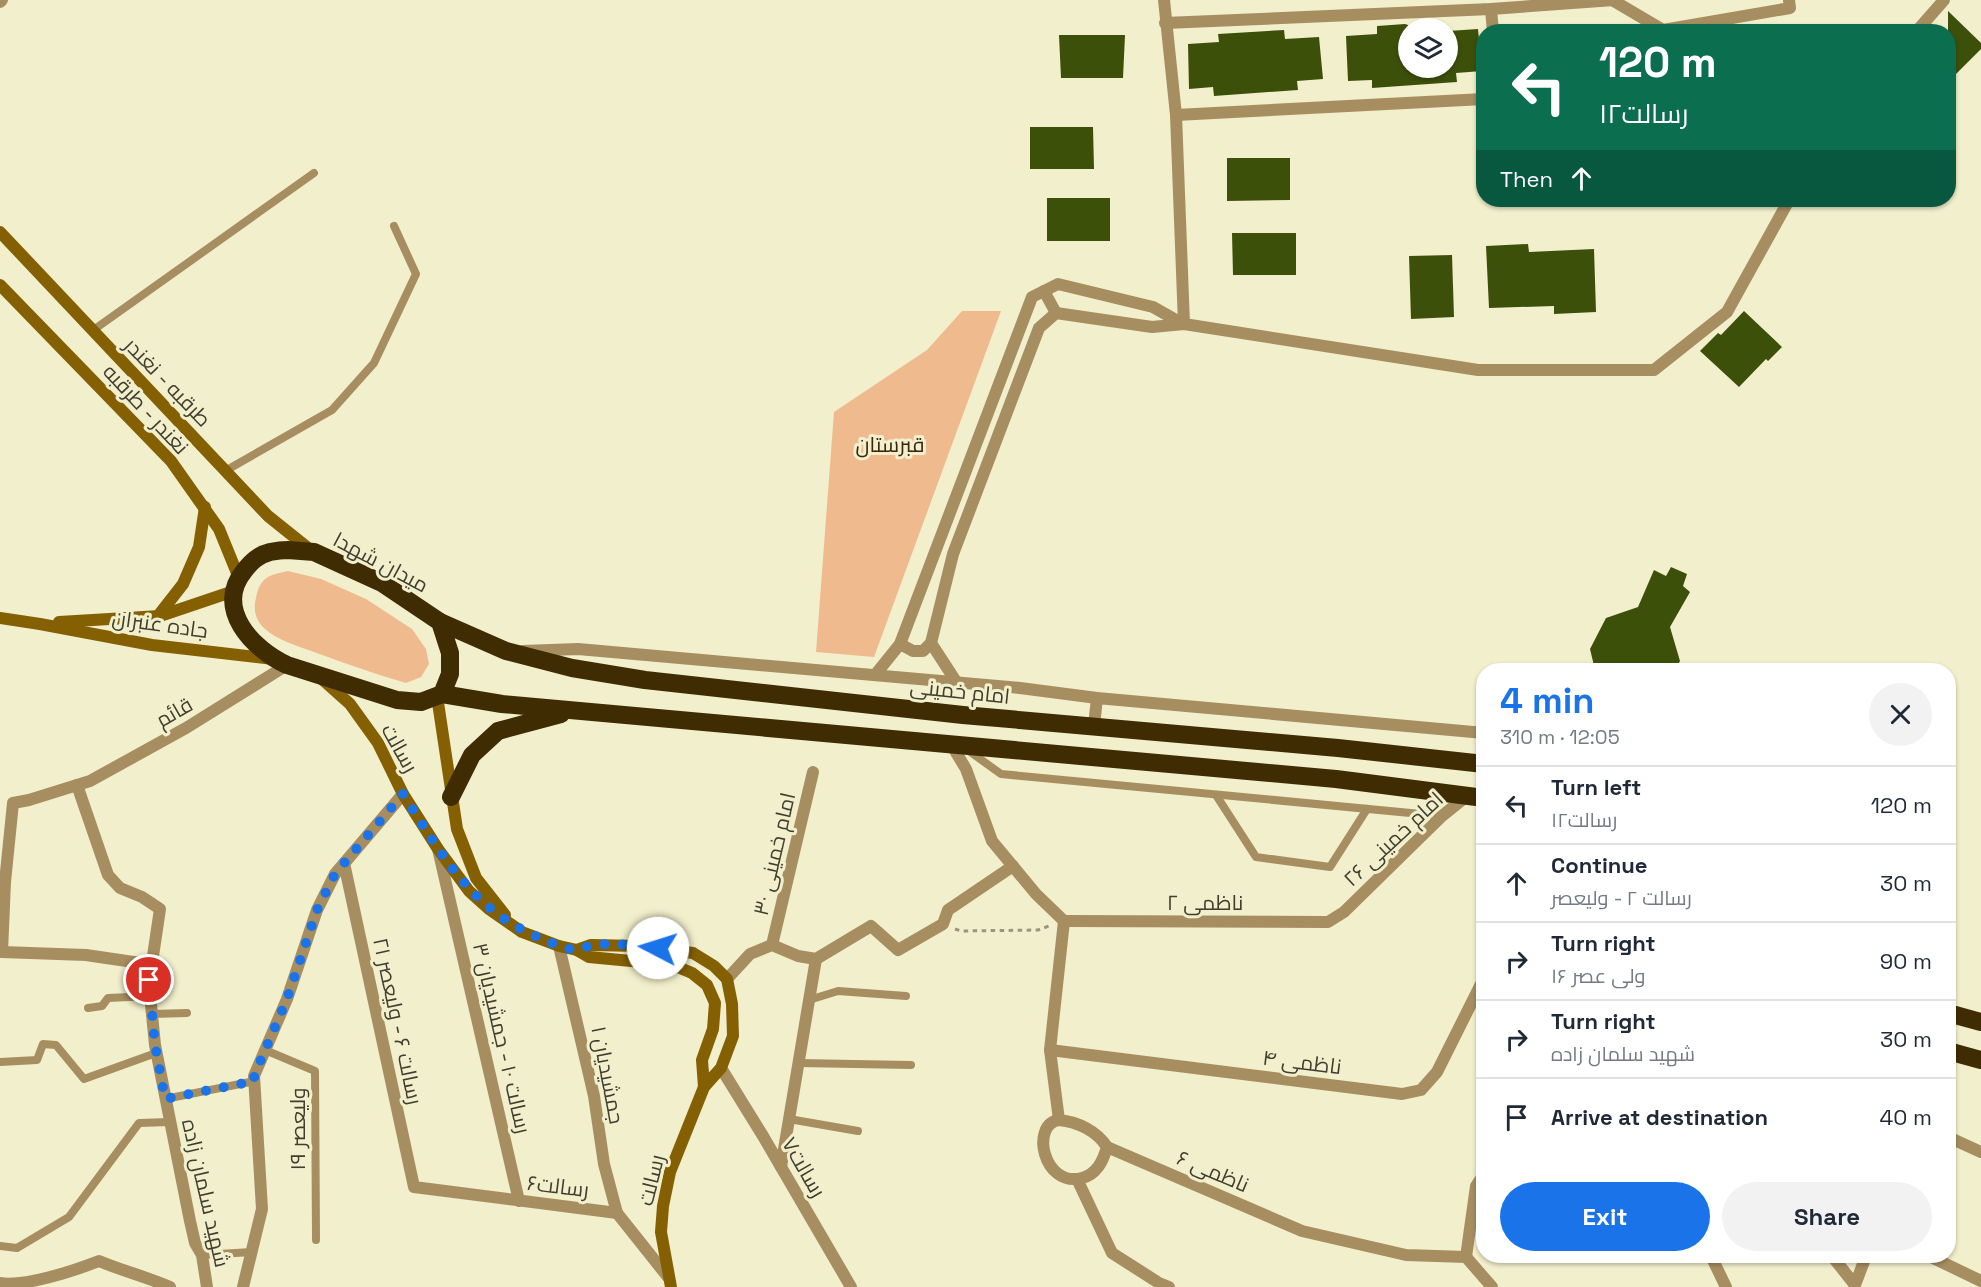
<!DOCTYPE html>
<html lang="en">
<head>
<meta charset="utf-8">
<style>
  :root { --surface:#fff; --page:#f2f2f3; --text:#1f2937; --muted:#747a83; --line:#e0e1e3; --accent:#1a73e8 }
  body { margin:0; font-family:"Space Grotesk",Cairo,sans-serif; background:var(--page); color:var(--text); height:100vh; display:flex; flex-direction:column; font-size:22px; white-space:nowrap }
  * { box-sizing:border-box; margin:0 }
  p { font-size:20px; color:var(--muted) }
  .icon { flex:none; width:33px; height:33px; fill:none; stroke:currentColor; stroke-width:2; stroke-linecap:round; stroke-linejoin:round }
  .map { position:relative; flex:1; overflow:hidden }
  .panel { position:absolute; left:1476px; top:663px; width:480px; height:600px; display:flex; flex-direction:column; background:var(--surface); border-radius:24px; box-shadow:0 2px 4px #0004 }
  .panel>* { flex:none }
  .guide { position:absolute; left:1476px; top:24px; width:480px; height:183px; border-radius:24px; box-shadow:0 2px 4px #0004; background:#0b6e4f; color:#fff; overflow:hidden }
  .tools { position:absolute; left:1398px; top:18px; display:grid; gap:12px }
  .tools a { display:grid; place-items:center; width:60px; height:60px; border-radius:50%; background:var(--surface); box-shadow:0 2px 4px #0004; font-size:30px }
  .pin { position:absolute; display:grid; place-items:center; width:51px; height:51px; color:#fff; margin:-26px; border:3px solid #fff; border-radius:50%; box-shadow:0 2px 6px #0007 }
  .me { position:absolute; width:66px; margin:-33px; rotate:275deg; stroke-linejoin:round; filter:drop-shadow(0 0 4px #0008) }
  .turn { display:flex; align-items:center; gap:21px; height:126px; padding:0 24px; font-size:27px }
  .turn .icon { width:78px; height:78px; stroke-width:2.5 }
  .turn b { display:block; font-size:42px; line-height:51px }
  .then { display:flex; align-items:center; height:57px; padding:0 24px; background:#0003; gap:12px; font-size:22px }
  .round { display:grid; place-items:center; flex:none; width:63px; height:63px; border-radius:32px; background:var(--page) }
  .summary { display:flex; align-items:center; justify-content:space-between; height:102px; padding:0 24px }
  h1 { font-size:36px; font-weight:800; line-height:45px; color:var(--accent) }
  .primary-button { display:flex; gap:12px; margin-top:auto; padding:12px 24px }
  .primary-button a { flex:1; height:69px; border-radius:36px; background:var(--accent); color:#fff; font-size:24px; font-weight:800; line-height:69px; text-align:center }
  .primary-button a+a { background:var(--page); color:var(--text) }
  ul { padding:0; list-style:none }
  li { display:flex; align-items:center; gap:18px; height:78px; padding:0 24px; border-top:2px solid var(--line) }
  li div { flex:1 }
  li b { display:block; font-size:22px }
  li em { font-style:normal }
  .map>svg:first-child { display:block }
  .green { fill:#efbb8e }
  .building { fill:#3d500a }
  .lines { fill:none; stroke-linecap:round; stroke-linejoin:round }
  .path { stroke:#98967d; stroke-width:3; stroke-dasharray:4.5 4.5; stroke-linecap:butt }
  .lane { stroke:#a78e60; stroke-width:8 }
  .street { stroke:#a78e60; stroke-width:12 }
  .secondary { stroke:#846003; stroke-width:12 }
  .highway { stroke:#3f2c02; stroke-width:18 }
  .route { stroke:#1a73e8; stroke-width:10; stroke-dasharray:0 18 }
  .labels { text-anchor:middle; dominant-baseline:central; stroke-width:6; stroke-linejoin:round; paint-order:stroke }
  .street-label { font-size:21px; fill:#3f3e30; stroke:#f2efcc }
  .park-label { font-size:21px; fill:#3b230d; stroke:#f2efcc }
</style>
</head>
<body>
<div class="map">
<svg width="1981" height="1287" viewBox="0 0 1981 1287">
  <rect width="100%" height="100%" fill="#f2efcc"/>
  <!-- green -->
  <g class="green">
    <path d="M962,311H1001L874,657L816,652L834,412L927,350Z"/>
    <path d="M288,571L321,579L366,599L412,629L426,649L429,664L421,677L406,683C375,674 344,663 314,652C298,646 276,640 264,628C255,619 253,609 256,598C260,577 269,575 288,571Z"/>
  </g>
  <!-- building -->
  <g class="building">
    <path d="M1948,11L1981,43V49L1948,82Z"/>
    <path d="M1405,24L1408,25V68H1448V31L1478,29L1482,71L1456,73L1457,82L1372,88V80L1348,81L1346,36L1377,34V26Z"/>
    <path d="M1284,30L1285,39L1319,37L1323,79L1297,81L1298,90L1214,96L1213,87L1189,89L1188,44L1219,42L1218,34Z"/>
    <path d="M1059,35H1125L1123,78H1061Z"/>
    <path d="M1030,127H1093L1094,169H1030Z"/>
    <path d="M1227,158H1290V200L1227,201Z"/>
    <rect x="1047" y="198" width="63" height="43"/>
    <path d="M1232,233H1296V275H1233Z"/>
    <path d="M1528,244L1529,252L1594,249L1596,312L1554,314V306L1489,308L1486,246Z"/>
    <path d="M1452,255L1454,317L1411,319L1409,256Z"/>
    <path d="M1744,311L1782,347L1768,361L1766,359L1739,387L1700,351L1718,333L1721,335Z"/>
    <path d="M1671,567L1687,574L1683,586L1690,592L1670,627L1680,661L1675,670H1595L1590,649L1606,618L1638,607L1654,570L1666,576Z"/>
  </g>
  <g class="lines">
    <!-- path -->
    <path class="path" d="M955,929L961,931L1038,930L1049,926"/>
    <!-- lane -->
    <g class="lane">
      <path d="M92,331L314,173"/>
      <path d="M225,471L332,410L374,363L416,274L394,226"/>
      <path d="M969,751L1001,774L1442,816"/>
      <path d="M1216,795L1256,857L1330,867L1367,809"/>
      <path d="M809,1000L838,991L906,996"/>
      <path d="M88,1008L102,1006L108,998L150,996"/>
      <path d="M152,1014L187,1013"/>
      <path d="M265,1050L315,1071L316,1240"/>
      <path d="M0,1062L37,1060L43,1044L56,1045L84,1079L156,1053"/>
      <path d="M799,1063L911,1065"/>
      <path d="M165,1099L255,1081"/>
      <path d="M789,1119L858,1131"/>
      <path d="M0,1246L17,1248L69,1217L139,1123L170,1122"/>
      <path d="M202,1255L252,1252"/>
    </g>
    <!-- street -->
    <g class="street">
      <path d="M1164,0L1176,115L1184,324"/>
      <path d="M1614,1L1663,30L1790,8L1789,0"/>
      <path d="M0,2L2,0"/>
      <path d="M1491,9L1493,32"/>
      <path d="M1165,23L1491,9L1614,0"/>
      <path d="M1916,32L1944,0"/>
      <path d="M1176,115L1484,99"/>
      <path d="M1044,291L1056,313"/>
      <path d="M900,644L913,651H923L931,643"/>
      <path d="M523,651L578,649L1020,688L1097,698L1484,733"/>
      <path d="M875,675L900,644L1032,297L1058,284L1153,307L1183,324"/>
      <path d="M957,683L931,643L953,554L1039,328L1056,313L1152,327L1184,324L1478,370H1654L1727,312L1789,200"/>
      <path d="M1094,726L1097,698"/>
      <path d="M951,744L966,769L992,841L1036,894L1064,921"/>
      <path d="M77,785L108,875L120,888L142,897L160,909L153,956L147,964L155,1045L190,1221L195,1243L202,1255L207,1287"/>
      <path d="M438,849L519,1201"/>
      <path d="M344,863L414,1187L617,1213L668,1277"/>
      <path d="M1064,921L1328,922L1344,912L1442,816L1468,795"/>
      <path d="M772,945L813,772"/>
      <path d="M559,946L594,1096L604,1164L617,1213"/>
      <path d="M147,964L86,955L2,952L5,882L13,803L29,800L90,781L186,728L287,665"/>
      <path d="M727,979L750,954L772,945L798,956L816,959L871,926L898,950L943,924L948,910L1013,866"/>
      <path d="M1050,1050L1402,1094L1421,1090L1437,1072L1484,978"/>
      <path d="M721,1068L763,1136L851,1287"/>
      <path d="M1059,1120L1050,1050L1064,921"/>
      <path d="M1059,1120C1078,1122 1097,1131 1107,1147C1103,1161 1097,1174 1082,1178C1043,1188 1030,1124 1059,1120Z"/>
      <path d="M1948,1137L1981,1152"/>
      <path d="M1107,1147L1302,1231L1406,1255L1466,1257"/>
      <path d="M781,1167L816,959"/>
      <path d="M1077,1179L1112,1253L1159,1283L1169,1287"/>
      <path d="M1711,1256L1726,1287"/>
      <path d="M1832,1256L1855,1285L1866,1256"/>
      <path d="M1929,1256L1981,1281"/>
      <path d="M1466,1257L1476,1186L1484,1174"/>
      <path d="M1466,1257L1492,1287"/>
      <path d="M0,1283C25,1287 73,1271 99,1261C123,1271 147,1277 170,1287"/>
      <path d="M243,1287L262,1209L254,1076L287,999L317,910L335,874L403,794"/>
    </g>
    <!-- secondary -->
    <g class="secondary">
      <path d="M0,232L268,516L313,552"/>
      <path d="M0,285L171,461L219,529L239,578"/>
      <path d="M158,616L183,584L199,547L205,507"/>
      <path d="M0,618L40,624L152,645L273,659"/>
      <path d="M59,622L160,616L234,591"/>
      <path d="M322,679L350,704L378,743L403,794L438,849L469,891L489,909L522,932L559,946L577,950L589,957L673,965L692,973L707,985L715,1003L713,1029L702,1060L704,1087"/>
      <path d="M437,696L457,829L476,878L505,915"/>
      <path d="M577,950L591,945L640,946L693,953L714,966L727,979L732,1004L733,1036L721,1068L704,1087L670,1172L663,1206L661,1232L671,1287"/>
    </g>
    <!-- highway -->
    <g class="highway">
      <path d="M288,550L314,552L382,583L440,622L450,653V674L442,694L421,702L397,700L287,665C252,649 214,608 244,571C251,562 258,555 270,552C275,551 282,550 288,550Z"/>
      <path d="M440,622L506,651L572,668L645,680L963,715L1338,748L1484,764"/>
      <path d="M442,694L502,704L1336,779L1484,798"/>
      <path d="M451,797L472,755L498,731L561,714"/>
      <path d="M1948,1013L1981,1022"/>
      <path d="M1948,1051L1981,1060"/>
    </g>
  </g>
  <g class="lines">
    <!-- route -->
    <path class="route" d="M149,980L155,1045L165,1099L255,1081L254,1076L287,999L317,910L335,874L403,794C442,855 473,913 545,940C554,944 565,949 575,950C581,950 587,946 593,945C614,943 637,945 658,948"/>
  </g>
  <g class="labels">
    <!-- street labels -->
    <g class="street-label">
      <text transform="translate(168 382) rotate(46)">طرقبه - نغندر</text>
      <text transform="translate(146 409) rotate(47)">نغندر - طرقبه</text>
      <text transform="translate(381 562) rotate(28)">میدان شهدا</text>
      <text transform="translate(160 624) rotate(8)">جاده عنبران</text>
      <text transform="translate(960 691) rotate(6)">امام خمینی</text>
      <text transform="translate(174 712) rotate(-30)">قائم</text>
      <text transform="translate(400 748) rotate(61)">رسالت</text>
      <text transform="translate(1393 839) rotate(-43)">امام خمینی ۲۶</text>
      <text transform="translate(774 854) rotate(-77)">امام خمینی ۳۰</text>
      <text x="1205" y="902">ناظمی ۲</text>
      <text transform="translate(398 1021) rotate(78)">رسالت ۶ - ولیعصر ۲۱</text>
      <text transform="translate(502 1038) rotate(77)">رسالت ۱۰ - جمشیدیان ۳</text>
      <text transform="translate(1302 1062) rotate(7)">ناظمی ۴</text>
      <text transform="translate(608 1075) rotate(79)">جمشیدیان ۱</text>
      <text transform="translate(297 1129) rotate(-90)">ولیعصر ۱۹</text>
      <text transform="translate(804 1167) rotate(60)">رسالت۷</text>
      <text transform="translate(1213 1171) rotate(23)">ناظمی ۶</text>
      <text transform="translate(651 1180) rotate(-76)">رسالت</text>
      <text transform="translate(558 1186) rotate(7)">رسالت۶</text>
      <text transform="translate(206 1193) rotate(77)">شهید سلمان زاده</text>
    </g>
    <!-- park labels -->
    <g class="park-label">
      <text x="890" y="444">قبرستان</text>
    </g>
  </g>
</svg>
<div class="tools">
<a><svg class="icon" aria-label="layers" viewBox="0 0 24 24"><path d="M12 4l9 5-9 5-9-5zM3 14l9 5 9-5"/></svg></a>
</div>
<div class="pin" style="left:149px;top:980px;background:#d93025"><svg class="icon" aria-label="arrive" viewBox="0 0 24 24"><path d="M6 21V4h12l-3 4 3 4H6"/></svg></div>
<svg class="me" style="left:658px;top:948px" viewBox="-20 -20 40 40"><circle r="19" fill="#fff"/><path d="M0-13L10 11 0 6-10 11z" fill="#1a73e8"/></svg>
<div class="guide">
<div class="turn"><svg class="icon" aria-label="left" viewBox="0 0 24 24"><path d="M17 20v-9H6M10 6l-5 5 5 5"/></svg><div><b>120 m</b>رسالت۱۲</div></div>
<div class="then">Then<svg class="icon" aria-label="ahead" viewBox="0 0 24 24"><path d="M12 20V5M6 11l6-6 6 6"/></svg></div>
</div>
<section class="panel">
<div class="summary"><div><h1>4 min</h1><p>310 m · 12:05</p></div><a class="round"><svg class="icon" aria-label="close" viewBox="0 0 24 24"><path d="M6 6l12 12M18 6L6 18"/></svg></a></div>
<ul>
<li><svg class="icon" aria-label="left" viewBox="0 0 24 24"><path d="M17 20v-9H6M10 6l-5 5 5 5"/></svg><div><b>Turn left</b><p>رسالت۱۲</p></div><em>120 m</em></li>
<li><svg class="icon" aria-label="ahead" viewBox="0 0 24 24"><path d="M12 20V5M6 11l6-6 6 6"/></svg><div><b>Continue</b><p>رسالت ۲ - ولیعصر</p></div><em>30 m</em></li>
<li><svg class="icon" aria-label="right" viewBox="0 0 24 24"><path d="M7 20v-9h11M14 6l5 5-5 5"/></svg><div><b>Turn right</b><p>ولی عصر ۱۶</p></div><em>90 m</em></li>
<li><svg class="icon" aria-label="right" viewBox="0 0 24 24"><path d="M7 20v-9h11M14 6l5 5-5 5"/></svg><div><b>Turn right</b><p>شهید سلمان زاده</p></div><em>30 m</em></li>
<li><svg class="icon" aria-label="arrive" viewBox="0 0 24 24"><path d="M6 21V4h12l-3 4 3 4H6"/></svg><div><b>Arrive at destination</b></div><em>40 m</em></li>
</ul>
<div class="primary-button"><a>Exit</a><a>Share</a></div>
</section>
</div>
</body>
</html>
